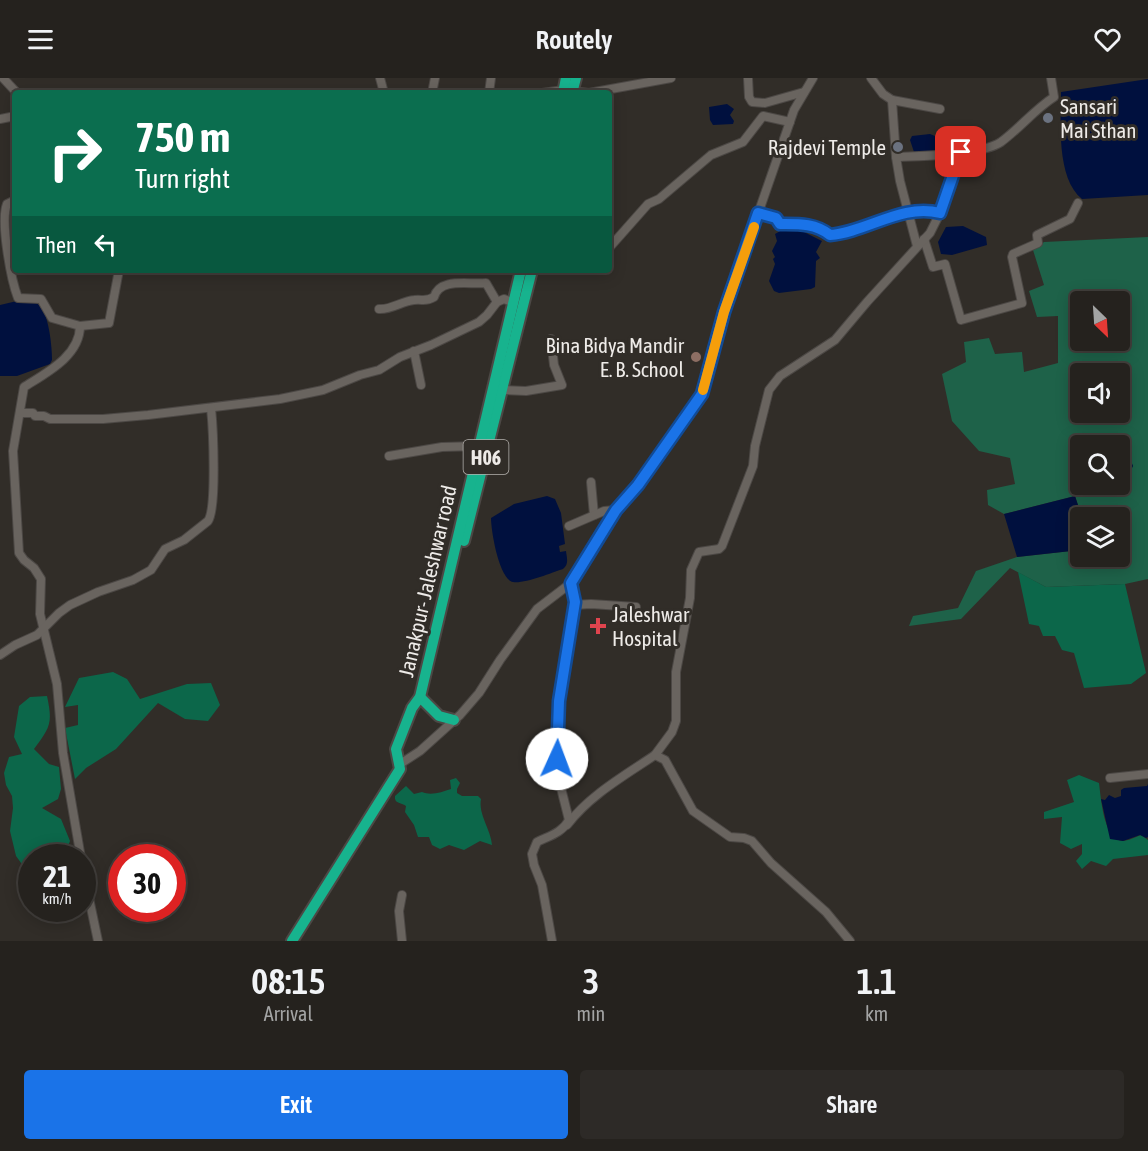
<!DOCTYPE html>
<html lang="en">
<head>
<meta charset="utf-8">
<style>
  :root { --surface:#25221e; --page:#2d2a27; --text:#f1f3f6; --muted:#a3a4a4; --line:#423f3c; --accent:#1a73e8 }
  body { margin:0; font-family:"Asap Condensed",sans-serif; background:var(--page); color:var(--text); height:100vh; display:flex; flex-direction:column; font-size:22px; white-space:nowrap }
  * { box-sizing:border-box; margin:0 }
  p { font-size:20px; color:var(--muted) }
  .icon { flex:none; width:33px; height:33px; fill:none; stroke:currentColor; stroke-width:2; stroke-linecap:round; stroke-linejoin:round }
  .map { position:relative; height:863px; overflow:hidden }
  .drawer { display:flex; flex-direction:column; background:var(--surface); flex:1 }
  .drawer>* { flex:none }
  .hud { position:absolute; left:12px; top:12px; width:600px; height:183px; border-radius:6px; box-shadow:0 3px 15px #0003,0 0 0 2px var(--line); background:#0b6e4f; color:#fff; overflow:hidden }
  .needle { width:39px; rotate:155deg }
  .fabs { position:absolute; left:1070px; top:213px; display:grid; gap:12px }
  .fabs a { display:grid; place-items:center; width:60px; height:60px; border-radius:6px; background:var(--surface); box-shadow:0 3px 15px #0003,0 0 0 2px var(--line); font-size:30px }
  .speed { position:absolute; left:18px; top:766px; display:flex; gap:12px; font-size:30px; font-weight:700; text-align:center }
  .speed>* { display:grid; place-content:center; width:78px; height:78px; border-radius:50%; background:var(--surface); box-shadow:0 3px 15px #0003,0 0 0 2px var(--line); line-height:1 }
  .speed small { font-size:15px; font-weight:400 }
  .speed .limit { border:9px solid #d22; background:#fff; color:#111 }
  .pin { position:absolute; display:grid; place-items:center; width:51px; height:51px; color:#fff; margin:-26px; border-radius:12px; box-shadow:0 3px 9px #0006 }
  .me { position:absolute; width:66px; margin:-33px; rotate:2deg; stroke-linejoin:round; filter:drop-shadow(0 0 4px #0008) }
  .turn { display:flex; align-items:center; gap:21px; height:126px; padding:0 24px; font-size:27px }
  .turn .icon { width:78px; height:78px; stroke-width:2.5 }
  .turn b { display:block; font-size:42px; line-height:51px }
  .then { display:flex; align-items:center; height:57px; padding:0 24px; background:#0003; gap:12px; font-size:22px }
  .eta { display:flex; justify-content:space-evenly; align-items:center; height:102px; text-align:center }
  .eta b { font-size:36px; font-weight:600; line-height:42px }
  .button { display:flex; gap:12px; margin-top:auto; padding:12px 24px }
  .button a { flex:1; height:69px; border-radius:6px; background:var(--accent); color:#fff; font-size:24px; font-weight:600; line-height:69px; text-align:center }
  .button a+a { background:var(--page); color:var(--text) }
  header { display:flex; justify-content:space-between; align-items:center; height:78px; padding:0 24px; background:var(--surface); font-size:27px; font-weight:600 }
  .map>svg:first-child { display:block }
  .green { fill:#1e6249; fill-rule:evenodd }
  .forest { fill:#0c674a }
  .water { fill:#00103e }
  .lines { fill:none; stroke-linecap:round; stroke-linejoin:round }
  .minor-casing { stroke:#4c4845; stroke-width:10 }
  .highway-casing { stroke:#4c4845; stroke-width:14 }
  .minor { stroke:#69645f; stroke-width:8 }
  .highway { stroke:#17b38e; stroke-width:10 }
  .route-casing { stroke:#114b97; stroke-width:15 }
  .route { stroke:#1a73e8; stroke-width:10 }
  .slow { stroke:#f59e0b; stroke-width:10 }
  .worship-dot { fill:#6b7280; stroke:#312d28; stroke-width:2 }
  .education-dot { fill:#8d6e63; stroke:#312d28; stroke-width:2 }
  .health-dot { fill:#e0444e; stroke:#312d28; stroke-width:2 }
  .labels { text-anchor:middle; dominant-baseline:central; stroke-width:6; stroke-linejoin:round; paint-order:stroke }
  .shield { fill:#312d28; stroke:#b5b2ae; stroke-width:1.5 }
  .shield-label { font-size:20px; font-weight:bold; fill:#eeebe8 }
  .poi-label { font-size:21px; fill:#eeebe8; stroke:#312d28; text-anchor:start }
  .street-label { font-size:21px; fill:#eeebe8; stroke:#312d28 }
</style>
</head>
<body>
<header><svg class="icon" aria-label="menu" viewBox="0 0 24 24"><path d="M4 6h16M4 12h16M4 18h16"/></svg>Routely<svg class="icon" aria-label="heart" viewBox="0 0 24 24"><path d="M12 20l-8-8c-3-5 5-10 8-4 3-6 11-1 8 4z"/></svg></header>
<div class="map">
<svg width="1148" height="863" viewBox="0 0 1148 863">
  <rect width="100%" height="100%" fill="#312d28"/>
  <!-- green -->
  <path class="green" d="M1148,159V501L1125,506L1046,509L1010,490L961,541L909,548L913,538L958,530L976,493L1017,479L1080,472V478H1119V440L1082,439L1075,418L1004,436L988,427L987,412L1015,406L1010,380L979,373L952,343L942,296L966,284L964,264L989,260L995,276L1022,274L1024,294L1058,285V238L1037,239L1029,213L1044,207L1033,172L1044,164ZM1080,224H1119V262H1080ZM1080,296H1119V334H1080ZM1080,368H1119V406H1080Z"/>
  <!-- forest -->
  <g class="forest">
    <path d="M1018,494L1046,509L1125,506L1146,595L1131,606L1084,610L1074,575L1062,572L1055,558H1043L1039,548L1029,546Z"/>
    <path d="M113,594L127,601L140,621L187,606L211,605L220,627L208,643L185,641L158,625L116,671L86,690L75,701L65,650L78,647V627L65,629L79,600Z"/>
    <path d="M47,618C53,646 50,649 34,671L49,686L59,689L61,711L58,721L42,730L61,741L70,763L64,778L60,780H32L31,789H24L16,778L10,753L13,730L12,718L6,707L4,695L9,679L22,676L14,659L19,628L30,619Z"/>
    <path d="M1079,697L1099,705C1101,719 1103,762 1123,763C1127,763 1136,759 1141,757L1148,762V777L1113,781L1106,788L1091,783L1082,791L1076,783L1082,776V766L1071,771L1060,765L1062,739L1044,741V734L1074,724L1067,702Z"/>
    <path d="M456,700L460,705L457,711V715L462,718H478L481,721C478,736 491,752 492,767L480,763L464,772L449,767L440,771L432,767L429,759H418L414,747L405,734L406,728C401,724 394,726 395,718L406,708L414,716L422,714C431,718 442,714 451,711L450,702Z"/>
  </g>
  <!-- water -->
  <g class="water">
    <path d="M1148,1V117L1082,121C1056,100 1061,44 1061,14Z"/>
    <path d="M727,26L734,31L730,37L734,43L733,46L713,47L710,42L709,29Z"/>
    <path d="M930,56L935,58V72L918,77L914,74L910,62L912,58Z"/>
    <path d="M963,148L986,159L987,167L952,177L941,176L938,164L946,149Z"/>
    <path d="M782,152L802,153L822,163L816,174L820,180L816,183L815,209L811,211L779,215L774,213L769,203L775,186L773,181L775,179L772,173L777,163L775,156Z"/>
    <path d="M17,223C23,223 30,223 36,225C49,230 52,270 52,282L50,286L17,298H0V227Z"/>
    <path d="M1123,362L1133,388L1131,392L1119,395V368L1106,367Z"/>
    <path d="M547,418L555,421L561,435L565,466L559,468L560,474L566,473C567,481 569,486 563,491C551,495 524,506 513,504C499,501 491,453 491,440L514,426Z"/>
    <path d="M1075,418L1082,439L1080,440V472L1017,479L1004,436Z"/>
    <path d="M1148,706V759L1146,760L1140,757L1123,763L1110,761L1101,721L1105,722L1109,717L1115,720L1121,718V712L1124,710L1147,708Z"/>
  </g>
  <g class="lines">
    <!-- minor casing -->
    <g class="minor-casing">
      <g id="minor">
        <path d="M3,0L17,15"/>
        <path d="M380,0L384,15"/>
        <path d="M748,0L749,19L752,24L765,25L804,14"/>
        <path d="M871,0L883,16L892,22L940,31"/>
        <path d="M432,15L435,0"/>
        <path d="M489,15L491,0"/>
        <path d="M542,15L564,12L589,15"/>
        <path d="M589,15L671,0"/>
        <path d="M892,22L896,79C920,78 982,77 1001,64C1020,50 1034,32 1054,19L1051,0"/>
        <path d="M0,41L15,38"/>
        <path d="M896,79L900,103L917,168"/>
        <path d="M15,122L7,126C0,143 11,202 18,220L41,221L52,240L80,248C80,278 46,295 24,309L13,373L19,475L24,482L34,490L41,501L40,536L57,606L63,675L81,780"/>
        <path d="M758,135L776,139L780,146C798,146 815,145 830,157C867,154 902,125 940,135"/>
        <path d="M924,161L933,189L945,186L961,242L1022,225L1012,179L1013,176L1038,165L1037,157L1070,141L1078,125"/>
        <path d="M609,170L648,126L659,121L711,77L743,64L763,38L790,44"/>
        <path d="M379,231C391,232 402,223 414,222C423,221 426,224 434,219C440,199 469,207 486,205L497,224"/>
        <path d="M80,248L109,245L119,192"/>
        <path d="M414,273L421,307"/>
        <path d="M502,312L526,313L562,307L554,287L551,261"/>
        <path d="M20,335H33L35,338H44L50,341H103L148,337L280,321L323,312L360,297L379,292L400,279L431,267L479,244L487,237L497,224L504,221L512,224"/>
        <path d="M389,378L442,369L478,368"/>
        <path d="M591,404L594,437"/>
        <path d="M569,448L604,433L616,432"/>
        <path d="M574,527L591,526L636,529"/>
        <path d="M0,577L15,567L37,557L59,535L70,527L98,514L133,502L151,492L165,471L184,462L208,443C217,430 213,349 211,330"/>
        <path d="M400,686L420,673L460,637L479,615L500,582L537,531L571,505L616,432L638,407L702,316L724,234L794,32L813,0"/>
        <path d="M1110,700L1148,696"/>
        <path d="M567,747C590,717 624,698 655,677"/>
        <path d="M82,787L98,863"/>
        <path d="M402,863L399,833L402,817"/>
        <path d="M552,863L542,807L534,787L532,776L537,764C549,758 562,755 569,742L559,702L556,675L559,623L575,524L571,505"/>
        <path d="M850,863L826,834L771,785L752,763L744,760L730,759L693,733L665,682L655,677L672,654L676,643V594L690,520L691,492L699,474L719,471L722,468L753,388L755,368L769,312L780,298L835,262L867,224L930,155L940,135L961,74"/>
      </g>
    </g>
    <!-- highway casing -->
    <g class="highway-casing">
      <g id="highway">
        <path d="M563,15L566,0"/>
        <path d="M572,15L576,0"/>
        <path d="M464,463L532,192"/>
        <path d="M420,619L439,638L454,642"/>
        <path d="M292,863L400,691L396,671L412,630L420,619L521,192"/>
      </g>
    </g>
    <!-- minor -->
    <use href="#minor" class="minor"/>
    <!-- highway -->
    <use href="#highway" class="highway"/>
  </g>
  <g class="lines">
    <!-- route casing -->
    <g class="route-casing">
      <path id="route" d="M557,681L559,623L575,524L571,505L616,432L638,407L702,316L724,234L758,135L776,140L780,146C798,146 815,145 830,157C867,154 902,125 940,135L961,74"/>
    </g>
    <!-- route -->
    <use href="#route" class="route"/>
    <!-- slow -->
    <path class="slow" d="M703,312L724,234L754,149"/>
  </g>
  <!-- markers -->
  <g class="worship-dot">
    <circle cx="1048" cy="40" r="6"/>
    <circle cx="898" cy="69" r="6"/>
  </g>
  <circle class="education-dot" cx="696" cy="279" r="6"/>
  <path class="health-dot" d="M595 539h6v6h6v6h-6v6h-6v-6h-6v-6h6z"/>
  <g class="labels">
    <!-- shield labels -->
    <rect class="shield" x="463.5" y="362" width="45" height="34" rx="4.5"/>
    <g class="shield-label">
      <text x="486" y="379">H06</text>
    </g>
    <!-- poi labels -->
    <g class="poi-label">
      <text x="1060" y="28">Sansari<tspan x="1060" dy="24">Mai Sthan</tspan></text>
      <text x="886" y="69" text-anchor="end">Rajdevi Temple</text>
      <text x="684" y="267" text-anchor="end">Bina Bidya Mandir<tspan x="684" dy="24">E. B. School</tspan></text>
      <text x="612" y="536">Jaleshwar<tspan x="612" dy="24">Hospital</tspan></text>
    </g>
    <!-- street labels -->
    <g class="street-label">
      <text transform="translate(427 503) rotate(-77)">Janakpur- Jaleshwar road</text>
    </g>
  </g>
</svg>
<div class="fabs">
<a><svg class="needle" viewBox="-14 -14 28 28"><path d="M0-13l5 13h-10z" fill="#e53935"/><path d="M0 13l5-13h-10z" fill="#a3a4a4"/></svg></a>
<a><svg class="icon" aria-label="sound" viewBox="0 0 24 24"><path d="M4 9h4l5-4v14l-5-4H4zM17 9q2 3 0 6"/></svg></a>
<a><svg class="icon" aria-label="search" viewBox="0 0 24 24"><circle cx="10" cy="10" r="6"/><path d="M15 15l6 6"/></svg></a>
<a><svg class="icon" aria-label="layers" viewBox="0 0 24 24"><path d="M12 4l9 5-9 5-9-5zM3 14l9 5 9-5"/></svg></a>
</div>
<div class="speed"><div>21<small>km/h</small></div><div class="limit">30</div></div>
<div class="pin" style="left:961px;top:74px;background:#d93025"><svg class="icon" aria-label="arrive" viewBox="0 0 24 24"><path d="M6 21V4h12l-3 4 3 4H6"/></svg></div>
<svg class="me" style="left:557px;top:681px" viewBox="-20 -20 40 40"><circle r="19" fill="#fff"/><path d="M0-13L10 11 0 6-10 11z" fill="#1a73e8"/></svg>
<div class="hud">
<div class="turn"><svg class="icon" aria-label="right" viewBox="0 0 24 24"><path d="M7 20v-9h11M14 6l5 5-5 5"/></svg><div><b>750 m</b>Turn right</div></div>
<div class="then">Then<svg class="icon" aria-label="left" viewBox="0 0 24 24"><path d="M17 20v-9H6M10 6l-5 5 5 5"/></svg></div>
</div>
</div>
<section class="drawer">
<div class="eta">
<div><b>08:15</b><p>Arrival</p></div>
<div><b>3</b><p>min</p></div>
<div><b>1.1</b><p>km</p></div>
</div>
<div class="button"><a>Exit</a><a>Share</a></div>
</section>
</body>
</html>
